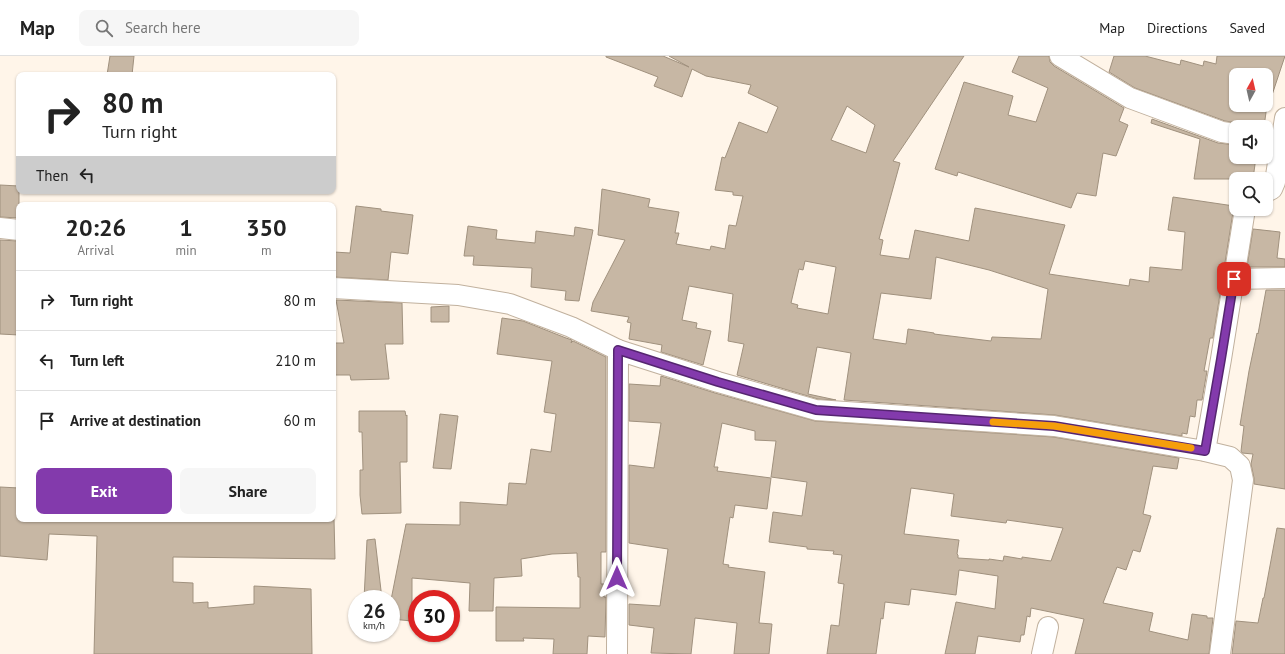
<!DOCTYPE html>
<html lang="en">
<head>
<meta charset="utf-8">
<style>
  :root { --surface:#fff; --page:#f6f6f6; --text:#222; --muted:#767676; --line:#e0e0e0; --accent:#833aac }
  body { margin:0; font-family:"PT Sans",sans-serif; background:var(--page); color:var(--text); height:100vh; display:flex; flex-direction:column; font-size:15px; white-space:nowrap }
  * { box-sizing:border-box; margin:0 }
  p { font-size:13px; color:var(--muted) }
  .icon { flex:none; width:22px; height:22px; fill:none; stroke:currentColor; stroke-width:2; stroke-linecap:round; stroke-linejoin:round }
  .map { position:relative; flex:1; overflow:hidden }
  .panel { position:absolute; left:16px; top:146px; width:320px; height:320px; display:flex; flex-direction:column; background:var(--surface); border-radius:8px; box-shadow:0 1px 3px #0004 }
  .panel>* { flex:none }
  .guide { position:absolute; left:16px; top:16px; width:320px; height:122px; border-radius:8px; box-shadow:0 1px 3px #0004; background:#fff; color:var(--text); overflow:hidden }
  .needle { width:26px; rotate:8deg }
  .tools { position:absolute; left:1229px; top:12px; display:grid; gap:8px }
  .tools a { display:grid; place-items:center; width:44px; height:44px; border-radius:8px; background:var(--surface); box-shadow:0 1px 3px #0004; font-size:20px }
  .speed { position:absolute; left:348px; top:534px; display:flex; gap:8px; font-size:20px; font-weight:700; text-align:center }
  .speed>* { display:grid; place-content:center; width:52px; height:52px; border-radius:50%; background:var(--surface); box-shadow:0 1px 3px #0004; line-height:1 }
  .speed small { font-size:10px; font-weight:400 }
  .speed .limit { border:6px solid #d22; background:#fff; color:#111 }
  .pin { position:absolute; display:grid; place-items:center; width:34px; height:34px; color:#fff; margin:-17px; border-radius:8px; box-shadow:0 2px 6px #0006 }
  .me { position:absolute; width:44px; margin:-22px; rotate:0deg; stroke-linejoin:round; filter:drop-shadow(0 0 3px #0008) }
  .turn { display:flex; align-items:center; gap:14px; height:84px; padding:0 20px; font-size:18px }
  .turn .icon { width:52px; height:52px; stroke-width:2.5 }
  .turn b { display:block; font-size:28px; line-height:34px }
  .then { display:flex; align-items:center; height:38px; padding:0 20px; background:#0003; gap:8px; font-size:15px }
  .eta { display:flex; justify-content:space-evenly; align-items:center; height:68px; text-align:center }
  .eta b { font-size:24px; font-weight:600; line-height:28px }
  .cta { display:flex; gap:8px; margin-top:auto; padding:8px 20px }
  .cta a { flex:1; height:46px; border-radius:8px; background:var(--accent); color:#fff; font-size:16px; font-weight:600; line-height:46px; text-align:center }
  .cta a+a { background:var(--page); color:var(--text) }
  ul { padding:0; list-style:none }
  li { display:flex; align-items:center; gap:12px; height:60px; padding:0 20px; border-top:1px solid var(--line) }
  li div { flex:1 }
  li b { display:block; font-size:15px }
  li em { font-style:normal }
  header { display:flex; align-items:center; gap:24px; box-sizing:border-box; height:56px; padding:0 20px; background:var(--surface); border-bottom:1px solid var(--line) }
  header strong { font-size:19px }
  nav { display:flex; gap:22px; margin-inline-start:auto; font-size:14px }
  .search { width:280px; height:36px; background:var(--page); display:flex; align-items:center; gap:10px; box-sizing:border-box; padding:0 14px; border-radius:8px; color:var(--muted); font-size:15px }
  .map>svg:first-child { display:block }
  .building { fill:#c7b7a4; stroke:#a0917e; fill-rule:evenodd }
  .lines { fill:none; stroke-linecap:round; stroke-linejoin:round }
  .minor-casing { stroke:#c1b19e; stroke-width:22 }
  .minor { stroke:#fff; stroke-width:20 }
  .route-casing { stroke:#552670; stroke-width:10 }
  .route { stroke:#833aac; stroke-width:7 }
  .slow { stroke:#f59e0b; stroke-width:7 }
</style>
</head>
<body>
<header>
<strong>Map</strong>
<div class="search"><svg class="icon" aria-label="search" viewBox="0 0 24 24"><circle cx="10" cy="10" r="6"/><path d="M15 15l6 6"/></svg>Search here</div>
<nav><a>Map</a><a>Directions</a><a>Saved</a></nav>
</header>
<div class="map">
<svg width="1285" height="598" viewBox="0 0 1285 598">
  <rect width="100%" height="100%" fill="#fff5e9"/>
  <!-- building -->
  <g class="building">
    <path d="M110,0H134L132,19H107Z"/>
    <path d="M606,0H663L689,11L669,0H964L893,105L900,107L879,183L883,184L880,199L909,203L915,174L969,185L975,152L1065,169L1049,218L1129,230L1130,223L1149,226L1150,211L1182,214L1185,176L1168,174L1173,141L1234,150L1213,282H1210L1204,315H1207L1202,344H1197L1195,361L1190,360L1187,378L1182,377V380L1055,359L844,344L851,297L817,291L808,338L836,344L818,343L737,319L744,288L728,285L733,238L689,230L682,264L697,267L696,272L711,275L703,309L661,296L662,289L629,283L631,267L627,266L629,261L591,255L593,246L625,184L598,179L602,133L650,143L648,151L679,156L675,177H679L676,188L710,194L711,190L725,193L729,169L736,170L743,140L733,139V136L715,134L722,101L725,102L739,66L767,77L778,51L748,37L751,29L706,20L692,13L682,41L654,30L658,21L606,1ZM847,50L875,69L866,97L831,84ZM936,201L989,214L1048,233L1041,283L992,281L991,285L934,278V277L908,273L906,288L873,283L881,237L931,243ZM805,205L836,211L828,258L797,252L798,249L791,247L799,213L803,214Z"/>
    <path d="M1019,0H1049L1050,6L1054,10L1124,52L1119,65L1128,69L1116,100L1103,97L1096,140L1077,137L1071,152L958,116L957,120L935,113L964,26L1013,40L1008,59L1036,66L1048,32L1012,16Z"/>
    <path d="M1114,0H1145L1180,9L1181,4L1203,10L1204,5L1216,8L1217,0H1285L1269,48H1266V19H1236V49H1267L1264,71H1245L1238,67L1225,65L1135,32L1109,16Z"/>
    <path d="M1152,63L1218,87L1236,89V101H1256L1253,123H1194L1200,83L1151,67Z"/>
    <path d="M0,129L19,130V162L0,161Z"/>
    <path d="M356,150L381,153V155L413,159L408,198L391,196L388,224L333,221L334,196L350,197Z"/>
    <path d="M468,170L497,174L496,183L535,187L536,175L574,180L575,171L593,174L579,245L565,244L566,235L531,231L532,212L473,209L474,200H464Z"/>
    <path d="M1253,173L1280,176L1277,202L1285,203V211H1247Z"/>
    <path d="M0,184L19,185V279L0,278Z"/>
    <path d="M1266,234H1285V433L1254,428V422L1251,408L1253,398L1242,397L1241,395L1244,370L1240,369L1249,315L1257,277L1258,278Z"/>
    <path d="M336,244L402,247L403,288H385L389,323L351,324L350,319H333V287H344Z"/>
    <path d="M449,250V266H431V251Z"/>
    <path d="M502,262L523,265L566,282L572,284L571,287L573,285L606,301V496H601V528H604V541H606L605,581L588,580L587,598H553L554,583L523,582L524,585H496V551L580,552V521H578L577,497L552,498L521,503L522,520L494,522L493,555H469L470,527L412,522V565L391,563V544L406,468L460,469V446L507,449L509,427L526,428L531,393L551,396L556,358L544,356L552,305L497,298Z"/>
    <path d="M661,320L715,337L815,365L1053,381L1179,402L1177,413L1153,410L1143,458L1151,460L1140,496L1133,494L1126,514L1117,511L1103,547L1153,557L1149,575L1188,584L1192,558L1207,560V562H1213L1209,598H1075L1084,563L1031,552L1030,561L1027,560L1024,579H1021L1020,586L978,580L975,598H945L956,546L995,553L998,520L959,514L956,539L911,533L909,549L885,546L883,563L881,562L876,598H827L831,569L839,570L844,528L838,527L842,499L833,498L834,495L807,493V491L769,486L773,456L802,460L807,426L771,421L776,385L755,384V375L722,367L714,411H718L717,415L771,422L767,453L735,449L733,462L730,461L723,508L729,509L728,511L765,516L759,567L772,568L769,598H734L737,567L695,562L691,598L651,597L654,572L629,569V548L660,550L668,493L629,487V409L654,412L661,367L629,365V328L660,330ZM911,432L954,438L951,460L1006,467L1007,464L1063,472L1051,505L1022,501V503L1004,500L1003,505L989,503V504L958,502V499L957,498L959,484L904,478Z"/>
    <path d="M359,355H405L406,360L407,359V406H400L401,457L362,458L360,439V414H363L362,376H359Z"/>
    <path d="M440,358L458,360L451,413L433,412Z"/>
    <path d="M0,431L19,432V463H334L335,503L173,501V526L193,527V547L208,546V552L254,548V530L311,533L312,598H94L97,480L49,478L47,504L0,500Z"/>
    <path d="M1277,472L1285,473V598H1232L1236,565L1258,567L1263,542H1264Z"/>
    <path d="M375,483L382,543H364L367,484Z"/>
  </g>
  <g class="lines">
    <!-- minor casing -->
    <g class="minor-casing">
      <g id="minor">
        <path d="M1060,0L1130,42L1222,76L1236,78"/>
        <path d="M1266,136L1272,133L1275,126L1285,62"/>
        <path d="M0,172L19,174"/>
        <path d="M1234,223L1285,222"/>
        <path d="M333,232L458,239L510,248L571,271L618,294L617,598"/>
        <path d="M618,294L718,326L816,354L1054,370L1205,395L1230,401L1240,410L1243,424L1220,598"/>
        <path d="M1205,395L1221,303L1245,153"/>
        <path d="M1042,598L1048,571"/>
      </g>
    </g>
    <!-- minor -->
    <use href="#minor" class="minor"/>
  </g>
  <g class="lines">
    <!-- route casing -->
    <g class="route-casing">
      <path id="route" d="M617,522L618,294L718,326L816,354L1054,370L1205,395L1221,303L1234,223"/>
    </g>
    <!-- route -->
    <use href="#route" class="route"/>
    <!-- slow -->
    <path class="slow" d="M993,366L1054,370L1191,392"/>
  </g>
</svg>
<div class="tools">
<a><svg class="needle" viewBox="-14 -14 28 28"><path d="M0-13l5 13h-10z" fill="#e53935"/><path d="M0 13l5-13h-10z" fill="#767676"/></svg></a>
<a><svg class="icon" aria-label="sound" viewBox="0 0 24 24"><path d="M4 9h4l5-4v14l-5-4H4zM17 9q2 3 0 6"/></svg></a>
<a><svg class="icon" aria-label="search" viewBox="0 0 24 24"><circle cx="10" cy="10" r="6"/><path d="M15 15l6 6"/></svg></a>
</div>
<div class="speed"><div>26<small>km/h</small></div><div class="limit">30</div></div>
<div class="pin" style="left:1234px;top:223px;background:#d93025"><svg class="icon" aria-label="arrive" viewBox="0 0 24 24"><path d="M6 21V4h12l-3 4 3 4H6"/></svg></div>
<svg class="me" style="left:617px;top:522px" viewBox="-20 -20 40 40"><path d="M0-17L14 15 0 8-14 15z" fill="#833aac" stroke="#fff" stroke-width="4"/></svg>
<div class="guide">
<div class="turn"><svg class="icon" aria-label="right" viewBox="0 0 24 24"><path d="M7 20v-9h11M14 6l5 5-5 5"/></svg><div><b>80 m</b>Turn right</div></div>
<div class="then">Then<svg class="icon" aria-label="left" viewBox="0 0 24 24"><path d="M17 20v-9H6M10 6l-5 5 5 5"/></svg></div>
</div>
<section class="panel">
<div class="eta">
<div><b>20:26</b><p>Arrival</p></div>
<div><b>1</b><p>min</p></div>
<div><b>350</b><p>m</p></div>
</div>
<ul>
<li><svg class="icon" aria-label="right" viewBox="0 0 24 24"><path d="M7 20v-9h11M14 6l5 5-5 5"/></svg><div><b>Turn right</b></div><em>80 m</em></li>
<li><svg class="icon" aria-label="left" viewBox="0 0 24 24"><path d="M17 20v-9H6M10 6l-5 5 5 5"/></svg><div><b>Turn left</b></div><em>210 m</em></li>
<li><svg class="icon" aria-label="arrive" viewBox="0 0 24 24"><path d="M6 21V4h12l-3 4 3 4H6"/></svg><div><b>Arrive at destination</b></div><em>60 m</em></li>
</ul>
<div class="cta"><a>Exit</a><a>Share</a></div>
</section>
</div>
</body>
</html>
